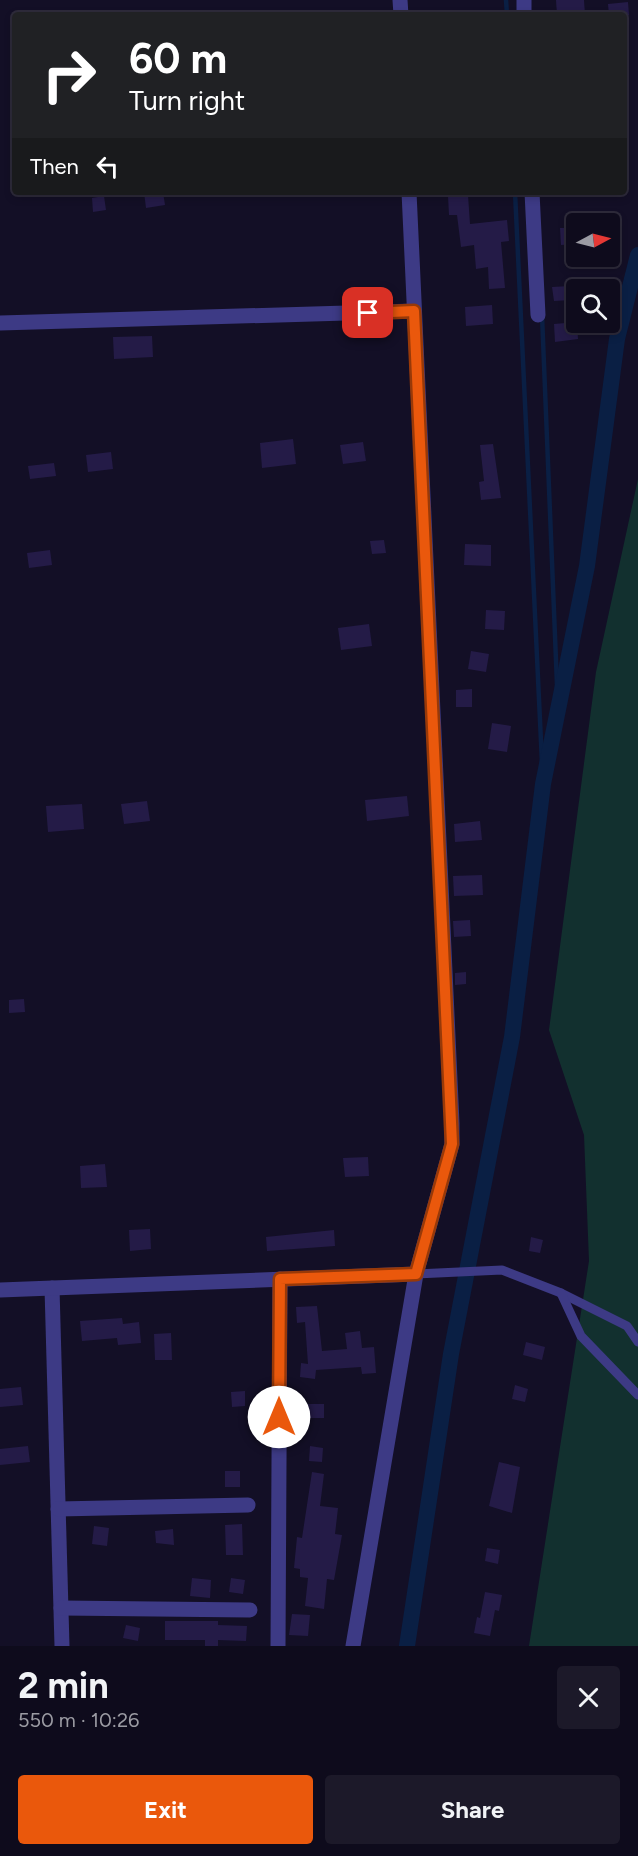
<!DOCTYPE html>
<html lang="en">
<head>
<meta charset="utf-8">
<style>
  :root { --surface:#0e0b1c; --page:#1c1929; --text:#f1f3f6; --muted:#9b9ba3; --line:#2e2b3b; --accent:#ea580c }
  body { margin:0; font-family:Figtree,sans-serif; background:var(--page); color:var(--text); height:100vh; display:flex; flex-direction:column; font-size:22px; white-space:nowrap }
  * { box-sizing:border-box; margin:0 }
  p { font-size:20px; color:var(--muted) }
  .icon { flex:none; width:33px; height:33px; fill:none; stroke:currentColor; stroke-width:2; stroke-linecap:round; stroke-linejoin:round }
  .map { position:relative; height:1646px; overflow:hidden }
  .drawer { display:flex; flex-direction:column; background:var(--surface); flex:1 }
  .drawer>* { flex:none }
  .banner { position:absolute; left:12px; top:12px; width:615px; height:183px; border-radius:6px; box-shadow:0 3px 9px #0003,0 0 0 2px var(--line); background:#202124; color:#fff; overflow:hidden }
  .needle { width:39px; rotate:83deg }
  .fabs { position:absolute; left:566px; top:213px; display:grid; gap:12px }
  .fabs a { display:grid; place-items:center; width:54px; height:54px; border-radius:6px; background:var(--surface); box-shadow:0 3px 9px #0003,0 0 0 2px var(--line); font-size:30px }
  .pin { position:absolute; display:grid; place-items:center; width:51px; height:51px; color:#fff; margin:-26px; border-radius:12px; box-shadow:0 3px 9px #0006 }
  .me { position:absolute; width:66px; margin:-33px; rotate:0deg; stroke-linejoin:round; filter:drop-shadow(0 0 4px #0008) }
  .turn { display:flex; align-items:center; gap:21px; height:126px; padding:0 18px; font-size:27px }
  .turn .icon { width:78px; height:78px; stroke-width:2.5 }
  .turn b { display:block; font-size:42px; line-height:51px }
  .then { display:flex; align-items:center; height:57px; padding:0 18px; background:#0003; gap:12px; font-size:22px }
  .round { display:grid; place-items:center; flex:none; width:63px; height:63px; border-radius:6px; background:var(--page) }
  .overview { display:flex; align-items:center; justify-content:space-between; height:102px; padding:0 18px }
  h1 { font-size:36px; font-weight:700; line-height:45px }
  .button { display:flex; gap:12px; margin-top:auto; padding:12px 18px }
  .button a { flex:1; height:69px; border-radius:6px; background:var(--accent); color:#fff; font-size:24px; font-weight:700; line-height:69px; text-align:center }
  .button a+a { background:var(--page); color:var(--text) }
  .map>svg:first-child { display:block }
  .green { fill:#12302f }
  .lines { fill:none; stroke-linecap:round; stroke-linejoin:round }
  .stream { stroke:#0a1f44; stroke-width:4.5 }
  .canal { stroke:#0a1f44; stroke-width:16 }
  .building { fill:#241b47 }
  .lane { stroke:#3d3a85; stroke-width:9 }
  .street { stroke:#3d3a85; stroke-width:15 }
  .route-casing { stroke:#983908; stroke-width:15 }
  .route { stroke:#ea580c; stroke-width:10 }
</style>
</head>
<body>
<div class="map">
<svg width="638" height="1646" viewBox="0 0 638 1646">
  <rect width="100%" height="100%" fill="#130f26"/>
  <!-- green -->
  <path class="green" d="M638,479V1646H529L589,1261L584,1135L549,1030L596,672Z"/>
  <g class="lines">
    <!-- stream -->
    <g class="stream">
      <path d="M506,0L507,15"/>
      <path d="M515,192L543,784"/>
      <path d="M542,315L558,710"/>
    </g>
    <!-- canal -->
    <path class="canal" d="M407,1646L451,1354L512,1037L543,784L587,566L617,339L638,255"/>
  </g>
  <!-- building -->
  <g class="building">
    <path d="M556,0H584L585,15H557Z"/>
    <path d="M628,2L629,15H609L608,4Z"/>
    <path d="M144,192H163L165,205L146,208Z"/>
    <path d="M468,195L470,224L507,220L509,241L501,242L505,288L489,289L488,267L476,269L474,245L461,247L457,215H449L448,196Z"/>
    <path d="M104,196L106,210L93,212L92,198Z"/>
    <path d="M560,228H576V244L561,245Z"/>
    <path d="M570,286L571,300L554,301L552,287Z"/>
    <path d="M492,305L493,324L466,326L465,307Z"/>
    <path d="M577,322L578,339L555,342L554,324Z"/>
    <path d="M152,336L153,357L114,359L113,337Z"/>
    <path d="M293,439L296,464L262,468L260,443Z"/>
    <path d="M363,442L366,461L343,464L340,445Z"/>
    <path d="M493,444L501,498L481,500L479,482L484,481L480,445Z"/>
    <path d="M111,452L113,469L88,472L86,455Z"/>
    <path d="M54,463L56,476L30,479L28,466Z"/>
    <path d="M384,540L386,553L372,554L370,541Z"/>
    <path d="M465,544L491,545V566L464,565Z"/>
    <path d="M50,550L52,565L29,568L27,553Z"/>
    <path d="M486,610L505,611L504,630L485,629Z"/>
    <path d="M369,624L372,646L341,650L338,628Z"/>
    <path d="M471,651L489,654L486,672L468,669Z"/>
    <path d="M472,689V707H456V690Z"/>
    <path d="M492,723L511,726L507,752L488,749Z"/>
    <path d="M407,796L409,816L367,821L365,800Z"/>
    <path d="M147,801L150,821L124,824L121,804Z"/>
    <path d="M82,804L84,829L48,832L46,806Z"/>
    <path d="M480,821L482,840L455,842L454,824Z"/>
    <path d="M482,875L483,895L454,896L453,876Z"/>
    <path d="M470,920L471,936L454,937L453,921Z"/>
    <path d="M466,972V984L455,985V973Z"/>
    <path d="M24,999L25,1012L9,1013V1000Z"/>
    <path d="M368,1157L369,1176L345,1177L343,1158Z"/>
    <path d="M105,1164L107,1187L81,1188L80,1166Z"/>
    <path d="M150,1229L151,1249L130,1251L129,1230Z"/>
    <path d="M334,1230L335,1246L267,1251L266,1237Z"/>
    <path d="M531,1237L543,1240L540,1253L529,1251Z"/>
    <path d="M317,1306L322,1351L347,1349L345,1333L360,1331L362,1348L374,1347L376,1373L362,1374L361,1367L316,1370L315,1379L300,1377L301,1363L308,1364L305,1322L297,1323L296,1307Z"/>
    <path d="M122,1318L123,1324L139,1322L141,1343L118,1345L117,1338L82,1341L80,1321Z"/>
    <path d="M171,1333L172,1360H155L154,1334Z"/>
    <path d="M526,1342L545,1347L542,1360L523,1355Z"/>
    <path d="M515,1385L528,1389L525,1402L512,1399Z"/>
    <path d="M21,1387L23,1405L0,1407V1389Z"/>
    <path d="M245,1391V1406L232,1407L231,1392Z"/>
    <path d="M308,1404H324V1418H309Z"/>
    <path d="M28,1446L30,1462L0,1465V1449Z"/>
    <path d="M310,1446L323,1448L322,1462L309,1461Z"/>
    <path d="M499,1462L520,1467L512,1513L489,1506Z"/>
    <rect x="225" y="1471" width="15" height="16"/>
    <path d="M312,1472L324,1474L320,1506L338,1508L335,1534L342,1535L334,1580L327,1579L324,1609L305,1606L308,1578L300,1577V1569L294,1568L297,1537L302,1538Z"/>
    <path d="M242,1524L243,1555H226L225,1525Z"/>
    <path d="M94,1526L109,1528L107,1546L92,1544Z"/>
    <path d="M173,1529L174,1545L156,1543L155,1531Z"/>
    <path d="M487,1548L500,1550L498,1564L485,1561Z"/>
    <path d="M192,1578L211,1580L210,1598L190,1596Z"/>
    <path d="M231,1578L245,1580L243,1594L229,1592Z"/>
    <path d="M485,1592L502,1595L499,1611L495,1610L490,1636L474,1633L477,1617L480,1618Z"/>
    <path d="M292,1614L310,1615L308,1636L289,1635Z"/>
    <path d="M165,1621H218V1625L247,1626L246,1641L218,1640V1646H205V1640H165Z"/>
    <path d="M126,1625L140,1628L138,1641L123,1638Z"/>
  </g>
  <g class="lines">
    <!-- lane -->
    <g class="lane">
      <path d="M416,1274L502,1270L561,1293L627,1326L638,1342"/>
      <path d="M561,1293L581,1336L638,1395"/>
    </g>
    <!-- street -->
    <g class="street">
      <path d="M400,0L401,15"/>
      <path d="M524,0V15"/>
      <path d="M532,192L538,315"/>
      <path d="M0,323L414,311"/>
      <path d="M52,1288L62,1646"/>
      <path d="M0,1290L416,1274L452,1144V1123L409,192"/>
      <path d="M58,1509L248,1505"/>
      <path d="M61,1608L250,1610"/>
      <path d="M278,1646L280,1279"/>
      <path d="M353,1646L416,1274"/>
    </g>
  </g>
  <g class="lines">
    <!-- route casing -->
    <g class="route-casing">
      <path id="route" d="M279,1417L280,1279L416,1274L452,1144L414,311L368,313"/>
    </g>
    <!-- route -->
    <use href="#route" class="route"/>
  </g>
</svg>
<div class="fabs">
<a><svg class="needle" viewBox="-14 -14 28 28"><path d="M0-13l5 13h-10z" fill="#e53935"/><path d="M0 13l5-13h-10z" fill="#9b9ba3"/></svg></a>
<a><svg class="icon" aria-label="search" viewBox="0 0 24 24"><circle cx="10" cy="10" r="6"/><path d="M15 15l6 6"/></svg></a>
</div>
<div class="pin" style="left:368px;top:313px;background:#d93025"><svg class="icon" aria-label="arrive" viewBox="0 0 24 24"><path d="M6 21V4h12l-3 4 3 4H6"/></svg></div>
<svg class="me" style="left:279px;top:1417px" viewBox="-20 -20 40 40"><circle r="19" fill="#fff"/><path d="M0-13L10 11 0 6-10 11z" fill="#ea580c"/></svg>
<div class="banner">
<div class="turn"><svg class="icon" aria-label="right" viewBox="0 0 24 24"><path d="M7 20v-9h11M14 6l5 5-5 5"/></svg><div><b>60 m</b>Turn right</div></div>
<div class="then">Then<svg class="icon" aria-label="left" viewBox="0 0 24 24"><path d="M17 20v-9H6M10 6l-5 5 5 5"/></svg></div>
</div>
</div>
<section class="drawer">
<div class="overview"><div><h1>2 min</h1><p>550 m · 10:26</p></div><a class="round"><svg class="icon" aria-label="close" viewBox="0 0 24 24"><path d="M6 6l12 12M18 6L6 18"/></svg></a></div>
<div class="button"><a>Exit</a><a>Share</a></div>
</section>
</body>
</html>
